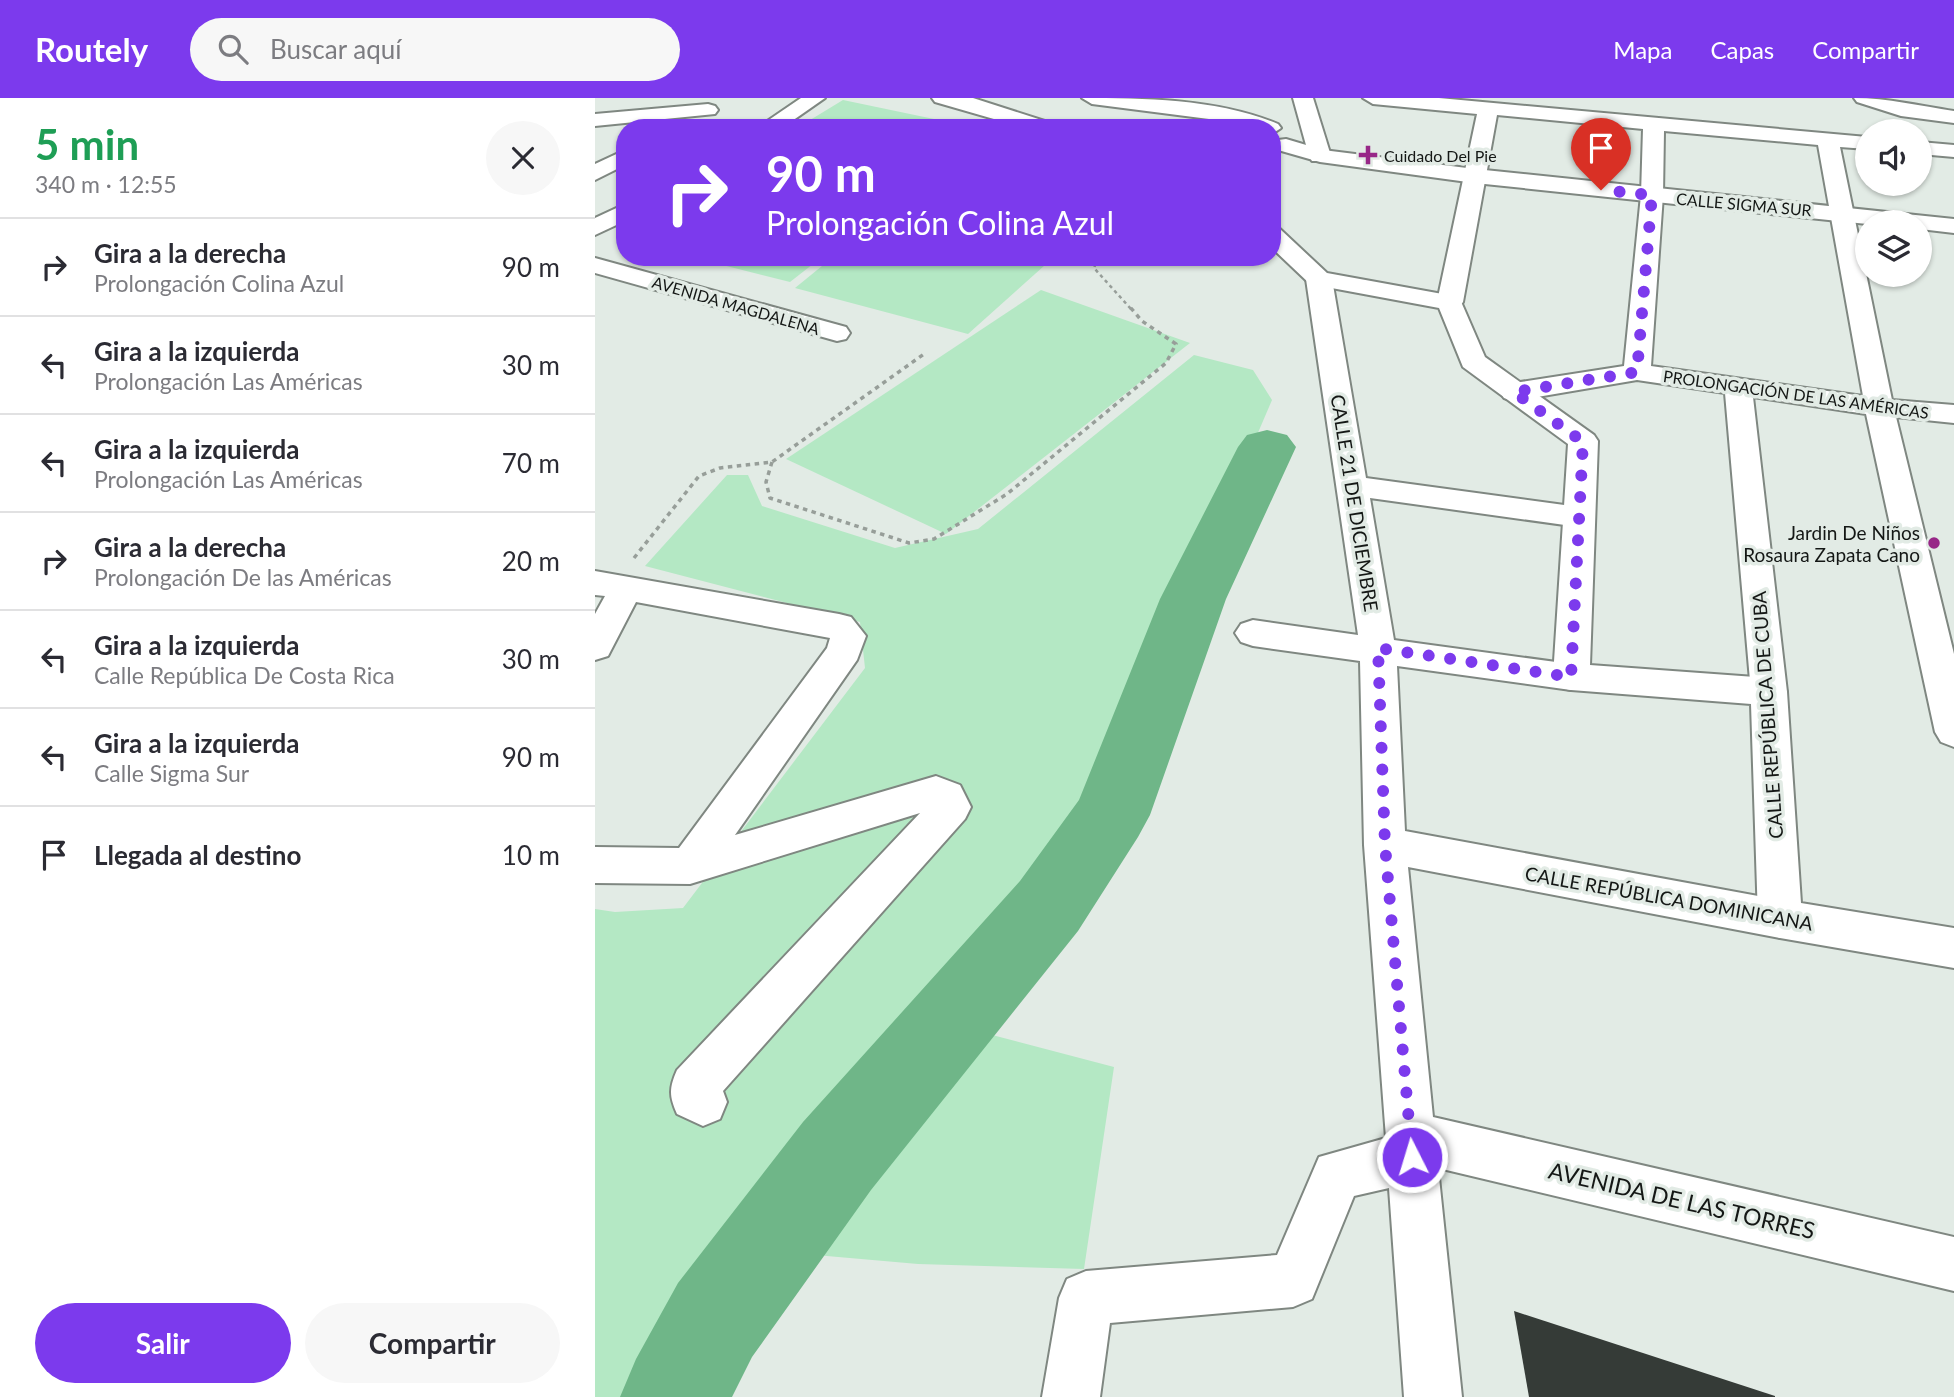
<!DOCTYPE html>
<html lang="es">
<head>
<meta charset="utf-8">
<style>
  :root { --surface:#fff; --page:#f7f7f7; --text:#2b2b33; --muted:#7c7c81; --line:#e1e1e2; --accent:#7c3aed }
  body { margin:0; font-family:Lato,sans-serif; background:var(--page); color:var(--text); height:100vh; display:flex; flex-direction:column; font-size:26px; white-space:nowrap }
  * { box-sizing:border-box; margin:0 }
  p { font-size:23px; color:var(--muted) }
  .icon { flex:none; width:38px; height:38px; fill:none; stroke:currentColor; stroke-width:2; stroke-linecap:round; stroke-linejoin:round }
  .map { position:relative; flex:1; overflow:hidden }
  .details { display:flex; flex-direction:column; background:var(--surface); width:595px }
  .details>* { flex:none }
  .banner { position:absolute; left:21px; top:21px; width:665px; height:147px; border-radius:28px; box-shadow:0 2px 5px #0004; background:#7c3aed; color:#fff; overflow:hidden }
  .controls { position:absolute; left:1260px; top:21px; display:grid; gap:14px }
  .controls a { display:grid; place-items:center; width:77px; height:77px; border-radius:50%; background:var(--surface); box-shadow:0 2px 5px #0004; font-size:35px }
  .pin { position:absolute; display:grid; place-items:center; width:60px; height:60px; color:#fff; margin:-72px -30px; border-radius:50% 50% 50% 0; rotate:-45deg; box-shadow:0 0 7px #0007 }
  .pin .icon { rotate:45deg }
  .me { position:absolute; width:77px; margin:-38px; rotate:355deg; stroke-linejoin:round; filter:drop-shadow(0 0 5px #0008) }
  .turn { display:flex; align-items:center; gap:24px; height:147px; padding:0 35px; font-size:32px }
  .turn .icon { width:91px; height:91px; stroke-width:2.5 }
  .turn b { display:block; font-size:49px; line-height:60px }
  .round { display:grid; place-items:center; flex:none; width:74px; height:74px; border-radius:37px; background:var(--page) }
  .summary { display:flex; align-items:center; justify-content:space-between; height:119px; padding:0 35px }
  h1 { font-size:42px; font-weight:700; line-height:52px; color:#1e9e55 }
  .cta { display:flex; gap:14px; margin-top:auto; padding:14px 35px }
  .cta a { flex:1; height:80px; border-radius:42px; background:var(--accent); color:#fff; font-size:28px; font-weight:700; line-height:80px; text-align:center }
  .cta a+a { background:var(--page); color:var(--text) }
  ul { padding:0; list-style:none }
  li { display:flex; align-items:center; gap:21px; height:98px; padding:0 35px; border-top:2px solid var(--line) }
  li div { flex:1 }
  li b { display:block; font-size:26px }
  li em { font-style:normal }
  header { display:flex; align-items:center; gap:42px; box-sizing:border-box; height:98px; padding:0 35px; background:var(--accent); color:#fff }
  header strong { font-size:33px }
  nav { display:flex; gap:38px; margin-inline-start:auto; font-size:24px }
  .search { width:490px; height:63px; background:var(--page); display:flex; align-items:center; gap:18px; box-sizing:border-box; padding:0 24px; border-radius:38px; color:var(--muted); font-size:26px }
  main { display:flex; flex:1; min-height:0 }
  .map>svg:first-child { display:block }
  .green { fill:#b4e8c4 }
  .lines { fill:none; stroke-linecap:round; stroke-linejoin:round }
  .river { fill:#6fb688; fill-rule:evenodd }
  .building { fill:#353b37 }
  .minor-casing { stroke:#7f8781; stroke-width:4 }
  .major-casing { stroke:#7f8781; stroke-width:4 }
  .path-far1 { stroke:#979e99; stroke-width:2.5; stroke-dasharray:3.5 3.5; stroke-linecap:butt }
  .path { stroke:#979e99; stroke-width:3.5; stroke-dasharray:4.5 4.5; stroke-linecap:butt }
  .minor { fill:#fff; fill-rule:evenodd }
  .major { fill:#fff; fill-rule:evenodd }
  .route { stroke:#7c3aed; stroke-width:12; stroke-dasharray:0 21.6 }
  .poi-dot { fill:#972787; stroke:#e2ebe5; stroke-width:2.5 }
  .labels { text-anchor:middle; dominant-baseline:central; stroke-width:7; stroke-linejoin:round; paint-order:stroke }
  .far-poi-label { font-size:16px; fill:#141715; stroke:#e2ebe5; text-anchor:start }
  .far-street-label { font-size:16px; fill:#141715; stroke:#e2ebe5 }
  .street-label { font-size:19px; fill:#141715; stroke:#e2ebe5 }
  .poi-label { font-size:19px; fill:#141715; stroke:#e2ebe5; text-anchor:end }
  .near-street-label { font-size:23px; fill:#141715; stroke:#e2ebe5 }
</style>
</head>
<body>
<header>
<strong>Routely</strong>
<div class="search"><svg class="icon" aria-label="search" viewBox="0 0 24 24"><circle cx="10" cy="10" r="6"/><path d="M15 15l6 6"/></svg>Buscar aquí</div>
<nav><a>Mapa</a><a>Capas</a><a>Compartir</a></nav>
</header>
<main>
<section class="details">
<div class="summary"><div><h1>5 min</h1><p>340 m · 12:55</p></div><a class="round"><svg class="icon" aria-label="close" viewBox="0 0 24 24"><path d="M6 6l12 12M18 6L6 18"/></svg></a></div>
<ul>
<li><svg class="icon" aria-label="right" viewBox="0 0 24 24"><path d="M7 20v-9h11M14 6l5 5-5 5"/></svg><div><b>Gira a la derecha</b><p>Prolongación Colina Azul</p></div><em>90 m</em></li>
<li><svg class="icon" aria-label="left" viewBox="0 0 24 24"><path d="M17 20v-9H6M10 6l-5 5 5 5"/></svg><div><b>Gira a la izquierda</b><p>Prolongación Las Américas</p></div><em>30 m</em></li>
<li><svg class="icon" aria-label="left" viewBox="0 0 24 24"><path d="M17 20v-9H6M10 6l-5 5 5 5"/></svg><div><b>Gira a la izquierda</b><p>Prolongación Las Américas</p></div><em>70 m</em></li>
<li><svg class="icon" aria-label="right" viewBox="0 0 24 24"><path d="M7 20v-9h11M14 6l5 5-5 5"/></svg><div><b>Gira a la derecha</b><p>Prolongación De las Américas</p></div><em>20 m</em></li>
<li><svg class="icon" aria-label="left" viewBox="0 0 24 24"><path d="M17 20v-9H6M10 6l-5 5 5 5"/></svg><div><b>Gira a la izquierda</b><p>Calle República De Costa Rica</p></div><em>30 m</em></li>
<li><svg class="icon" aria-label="left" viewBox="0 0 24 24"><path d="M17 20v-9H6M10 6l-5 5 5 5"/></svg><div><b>Gira a la izquierda</b><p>Calle Sigma Sur</p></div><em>90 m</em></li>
<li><svg class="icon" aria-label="arrive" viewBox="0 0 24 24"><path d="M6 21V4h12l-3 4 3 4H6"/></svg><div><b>Llegada al destino</b></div><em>10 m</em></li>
</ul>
<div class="cta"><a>Salir</a><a>Compartir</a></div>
</section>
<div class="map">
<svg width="1359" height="1299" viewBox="0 0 1359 1299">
  <rect width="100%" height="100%" fill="#e2ebe5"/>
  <!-- green -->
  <g class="green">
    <path d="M248,2L382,30H202Z"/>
    <path d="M96,159H227L195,184Z"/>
    <path d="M238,159H459L373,236L200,190Z"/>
    <path d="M446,192L595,245L351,436L191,361Z"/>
    <path d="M599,257L658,272L677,302L647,372L567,516L472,754L340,922L519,969L489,1171L323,1166L209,1156L145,1237L117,1299H0V811L20,814L88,810L270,570L265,524L50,468L132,377H153L167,408L300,450L383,431Z"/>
  </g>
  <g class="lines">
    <!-- river -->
    <path class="river" d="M672,332L692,337L701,349L631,501L555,717L543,739L483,833L276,1092L157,1259L137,1299H25L41,1261L83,1185L208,1024L425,783L484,702L565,501L643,349L652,337Z"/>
  </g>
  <!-- building -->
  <path class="building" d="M919,1213L1180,1298V1299H934Z"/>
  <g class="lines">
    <!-- minor casing -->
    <g class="minor-casing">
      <g id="minor">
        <path d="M206,0H230L187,30H162Z"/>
        <path d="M337,0H378L459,26L462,30H430L340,4Z"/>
        <path d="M698,0H718L736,58L733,63H717L714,58Z"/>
        <path d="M768,0H844L1272,39V51L1245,49L1297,302L1359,307V325L1301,319L1359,556V649L1346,644L1340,634L1271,316L1158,299L1192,594L1187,604L1174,608L1161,604L1156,594L1130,295L1042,282L919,303L909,300L905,294L909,288L919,285L1029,268L1046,97L1048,31L902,17L868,204L864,209H846L842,204L882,16L778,6ZM1069,33L1223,47L1268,298L1056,268L1068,97Z"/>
        <path d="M1259,0C1293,0 1325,8 1359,13V25L1306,18L1262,4Z"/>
        <path d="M113,6L120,8L123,12L120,16L0,28V16Z"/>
        <path d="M1325,44L1359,47V59L1325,56Z"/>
        <path d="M30,52V67L0,82V66Z"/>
        <path d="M30,106V123L0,137V120Z"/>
        <path d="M0,160L251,229L255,235L251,241L242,243L0,175Z"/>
        <path d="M724,173L733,176L737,181L771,380L984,409L995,412L1000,419L995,426L984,429L775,400L799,542L976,566L989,569L994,579L989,589L976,592L802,568L810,733L1185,802L1200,808L1207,821L1200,834L1185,840L813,769L838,1019L1359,1139V1193L843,1070L867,1299H809L794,1090L759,1098L717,1201L698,1209L515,1225L505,1299H447L464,1200L472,1181L491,1173L682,1157L724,1059L791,1040L769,747L765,563L658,548L646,544L640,535L646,526L658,522L763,537L711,181L715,176Z"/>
        <path d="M0,473L244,516L256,519L271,538L262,562L140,737L341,678L365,687L376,709L370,721L128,993L132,1004L125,1021L108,1028L82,1016C74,998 74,990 82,972L325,715L95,786L0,785V749L84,750L232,550L235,540L41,504L13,558L0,562V516L10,498L0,497Z"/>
      </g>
    </g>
    <!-- major casing -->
    <g class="major-casing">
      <g id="major">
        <path d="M487,0C552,0 623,1 683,26L686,30L677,36V30H657L645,25L497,6Z"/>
        <path d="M691,41L728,52L880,71L1359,121V135L1325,131V124L1272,126L880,85L725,64L683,52L680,47L683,42Z"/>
        <path d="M677,129L685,131L732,175L864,199L890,259L999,337L1003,343L995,567L1174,580L1187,584L1192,594L1206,805L1359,830V870L1185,840L1170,834L1163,821L1156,606L976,592L963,589L958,579L973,346L868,269L844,210L715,186L677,150Z"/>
      </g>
    </g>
    <!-- path-far1 -->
    <path class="path-far1" d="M503,159L499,170L536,211"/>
    <!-- path -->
    <g class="path">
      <path d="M177,364L171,384L175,400L314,445L339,441L412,396L571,265L581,246L547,223L535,209"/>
      <path d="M39,460L104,378L125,370L177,364L329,256"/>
    </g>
    <!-- minor -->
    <use href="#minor" class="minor"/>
    <!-- major -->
    <use href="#major" class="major"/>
  </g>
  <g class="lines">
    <!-- route -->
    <path class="route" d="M817,1059L790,747L783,550L976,579L988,344L919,294L1042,274L1057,97L1006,92"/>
  </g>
  <!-- markers -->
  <g class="poi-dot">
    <path d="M769.5 46.5h7v7h7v7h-7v7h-7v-7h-7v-7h7z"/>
    <circle cx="1339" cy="445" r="7"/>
  </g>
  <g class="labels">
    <!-- far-poi labels -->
    <g class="far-poi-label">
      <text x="789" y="57">Cuidado Del Pie</text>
    </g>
    <!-- far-street labels -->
    <g class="far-street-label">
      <text transform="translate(1149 106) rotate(5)">CALLE SIGMA SUR</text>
      <text transform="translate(141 207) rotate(16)">AVENIDA MAGDALENA</text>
      <text transform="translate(1201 296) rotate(8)">PROLONGACIÓN DE LAS AMÉRICAS</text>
    </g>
    <!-- street labels -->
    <g class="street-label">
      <text transform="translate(760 405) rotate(81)">CALLE 21 DE DICIEMBRE</text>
      <text transform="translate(1172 617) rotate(-94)">CALLE REPÚBLICA DE CUBA</text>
      <text transform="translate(1074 800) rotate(10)">CALLE REPÚBLICA DOMINICANA</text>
    </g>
    <!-- poi labels -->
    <g class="poi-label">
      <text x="1325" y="434">Jardin De Niños<tspan x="1325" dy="22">Rosaura Zapata Cano</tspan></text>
    </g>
    <!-- near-street labels -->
    <g class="near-street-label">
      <text transform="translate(1087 1102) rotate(13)">AVENIDA DE LAS TORRES</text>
    </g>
  </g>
</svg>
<div class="controls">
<a><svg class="icon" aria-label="sound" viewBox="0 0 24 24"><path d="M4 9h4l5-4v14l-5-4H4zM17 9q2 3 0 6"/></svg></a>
<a><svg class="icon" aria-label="layers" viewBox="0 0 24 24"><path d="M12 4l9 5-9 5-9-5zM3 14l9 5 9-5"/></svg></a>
</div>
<div class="pin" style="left:1006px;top:92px;background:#d93025"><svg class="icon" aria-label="arrive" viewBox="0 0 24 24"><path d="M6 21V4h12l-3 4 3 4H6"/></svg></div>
<svg class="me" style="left:817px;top:1059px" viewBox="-20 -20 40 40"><circle r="17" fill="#7c3aed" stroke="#fff" stroke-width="3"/><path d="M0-11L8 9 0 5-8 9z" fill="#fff"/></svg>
<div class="banner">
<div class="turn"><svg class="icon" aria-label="right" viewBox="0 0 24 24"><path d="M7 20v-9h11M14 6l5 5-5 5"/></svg><div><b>90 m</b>Prolongación Colina Azul</div></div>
</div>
</div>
</main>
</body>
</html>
